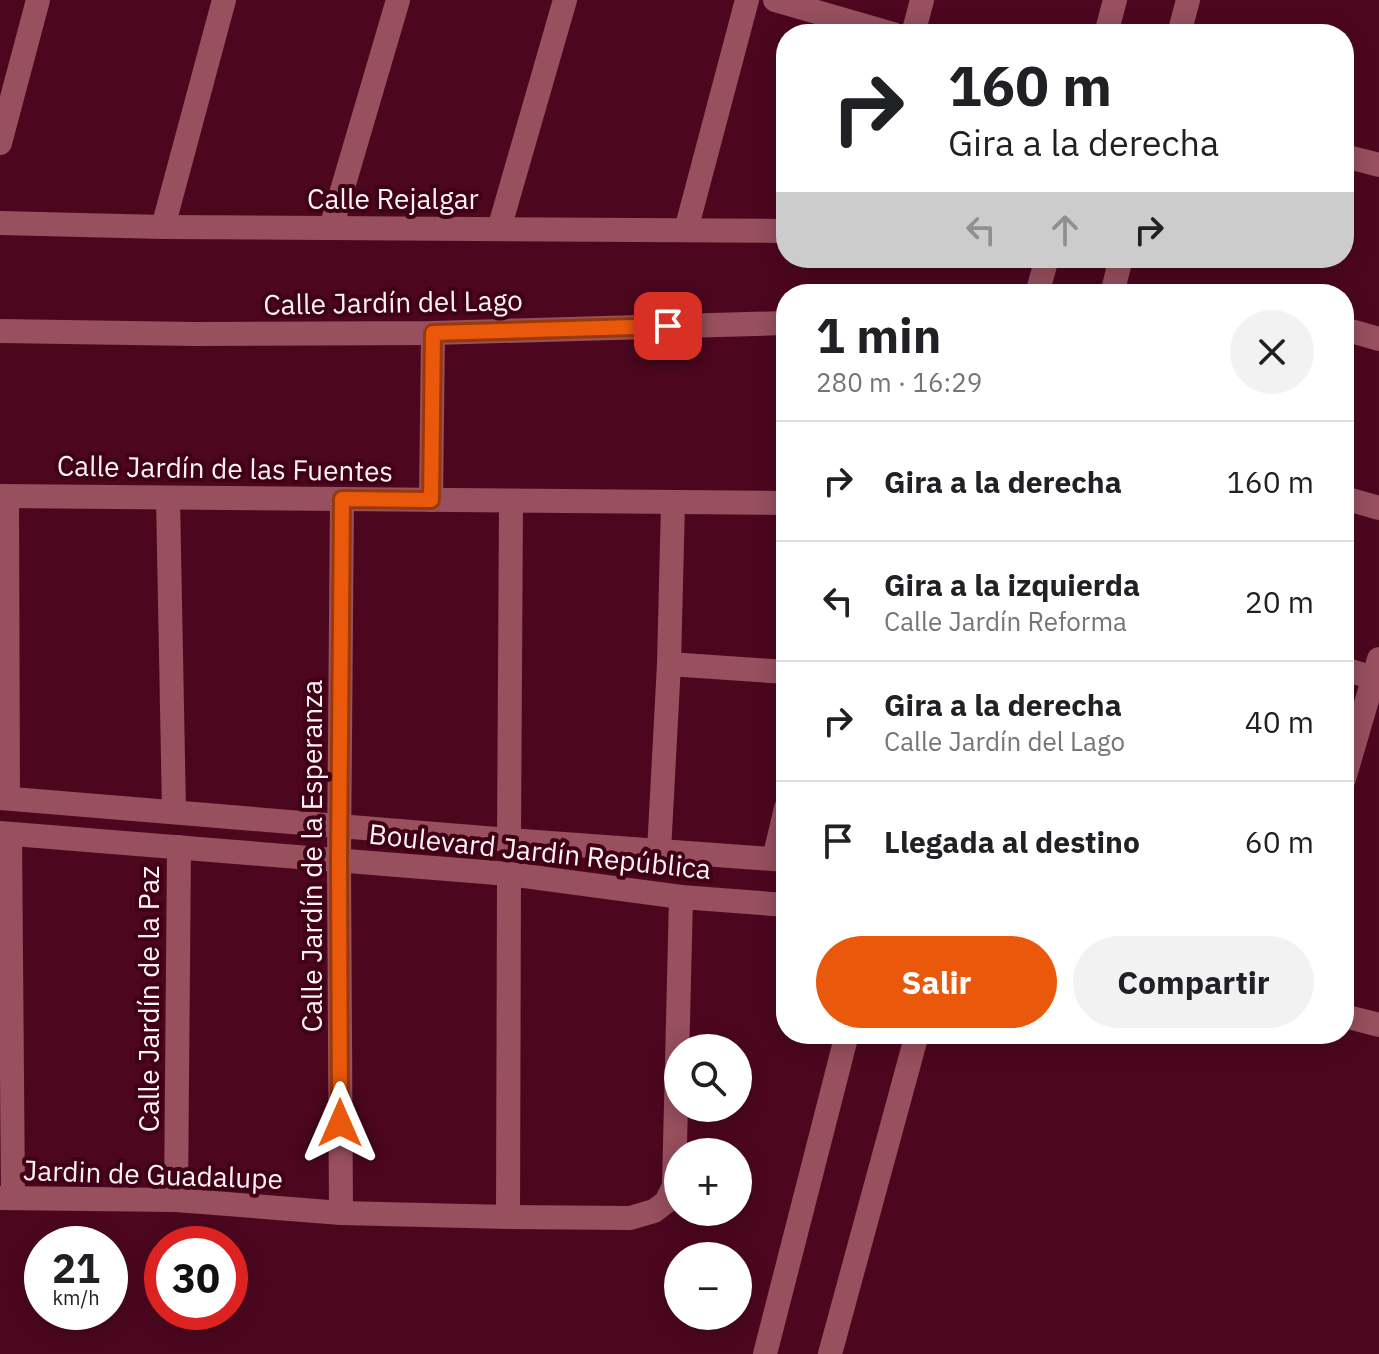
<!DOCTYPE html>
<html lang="es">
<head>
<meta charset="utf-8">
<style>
  :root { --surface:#fff; --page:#f2f2f2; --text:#202124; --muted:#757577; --line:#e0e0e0; --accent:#ea580c }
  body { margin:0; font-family:"IBM Plex Sans",sans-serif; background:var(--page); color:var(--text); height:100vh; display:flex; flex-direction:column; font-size:30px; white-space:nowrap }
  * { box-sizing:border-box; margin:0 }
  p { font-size:26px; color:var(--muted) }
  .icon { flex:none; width:44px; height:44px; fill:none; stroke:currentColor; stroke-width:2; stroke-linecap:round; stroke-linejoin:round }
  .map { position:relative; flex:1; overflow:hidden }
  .details { position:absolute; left:776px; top:284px; width:578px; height:760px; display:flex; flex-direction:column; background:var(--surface); border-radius:32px; box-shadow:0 4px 20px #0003 }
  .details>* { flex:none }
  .banner { position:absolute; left:776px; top:24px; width:578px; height:244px; border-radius:32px; box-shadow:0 4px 20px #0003; background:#fff; color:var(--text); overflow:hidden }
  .buttons { position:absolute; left:664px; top:1034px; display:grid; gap:16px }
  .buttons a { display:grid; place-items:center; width:88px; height:88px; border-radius:50%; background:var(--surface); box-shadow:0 4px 20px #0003; font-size:40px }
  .speed { position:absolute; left:24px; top:1226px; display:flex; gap:16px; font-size:40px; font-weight:700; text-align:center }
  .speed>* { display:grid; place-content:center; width:104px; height:104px; border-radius:50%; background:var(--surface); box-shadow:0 4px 20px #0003; line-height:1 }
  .speed small { font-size:20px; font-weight:400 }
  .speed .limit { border:12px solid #d22; background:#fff; color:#111 }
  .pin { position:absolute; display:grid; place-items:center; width:68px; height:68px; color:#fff; margin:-34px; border-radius:16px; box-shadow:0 4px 12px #0006 }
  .me { position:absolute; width:88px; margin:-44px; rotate:0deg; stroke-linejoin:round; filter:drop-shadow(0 0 6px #0008) }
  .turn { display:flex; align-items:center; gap:28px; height:168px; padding:0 40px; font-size:36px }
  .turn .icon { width:104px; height:104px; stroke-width:2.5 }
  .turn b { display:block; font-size:56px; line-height:68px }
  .lanes { display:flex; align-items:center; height:76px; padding:0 40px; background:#0003; justify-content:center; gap:40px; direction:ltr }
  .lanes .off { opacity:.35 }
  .round { display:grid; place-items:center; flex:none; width:84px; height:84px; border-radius:42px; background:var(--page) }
  .overview { display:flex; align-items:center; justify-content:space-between; height:136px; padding:0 40px }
  h1 { font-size:48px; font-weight:800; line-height:60px }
  .action { display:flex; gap:16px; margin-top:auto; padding:16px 40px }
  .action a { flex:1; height:92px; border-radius:48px; background:var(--accent); color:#fff; font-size:32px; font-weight:800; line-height:92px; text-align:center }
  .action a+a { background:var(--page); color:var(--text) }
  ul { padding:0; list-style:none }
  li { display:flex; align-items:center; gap:24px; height:120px; padding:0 40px; border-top:2px solid var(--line) }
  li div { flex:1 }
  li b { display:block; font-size:30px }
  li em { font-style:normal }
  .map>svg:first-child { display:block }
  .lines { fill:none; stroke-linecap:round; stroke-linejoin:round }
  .minor { stroke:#984f5e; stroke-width:24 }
  .route-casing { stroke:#983908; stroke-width:20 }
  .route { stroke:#ea580c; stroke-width:14 }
  .labels { text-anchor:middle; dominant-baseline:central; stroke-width:8; stroke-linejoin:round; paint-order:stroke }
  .street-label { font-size:28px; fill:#fbf2f3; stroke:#400015 }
</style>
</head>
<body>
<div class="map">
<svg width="1379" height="1354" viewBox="0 0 1379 1354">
  <rect width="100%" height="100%" fill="#4c071f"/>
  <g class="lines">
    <!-- minor -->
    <g class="minor">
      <path d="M775,0L893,34"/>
      <path d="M913,34L922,0"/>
      <path d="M1106,34L1115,0"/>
      <path d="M1179,34L1188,0"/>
      <path d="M0,143L38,0"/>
      <path d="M1344,156L1379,165"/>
      <path d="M0,223L163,227L786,231"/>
      <path d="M163,227L224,0"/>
      <path d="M331,228L398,0"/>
      <path d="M499,229L565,0"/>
      <path d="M686,230L747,0"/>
      <path d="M1037,294L1047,258"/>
      <path d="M1112,294L1121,258"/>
      <path d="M1344,329L1379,339"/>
      <path d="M0,331L196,334L433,333L786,323"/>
      <path d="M0,496L786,503"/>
      <path d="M7,496L8,798"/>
      <path d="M168,498L174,811"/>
      <path d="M1344,498L1379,508"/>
      <path d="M431,500L433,333"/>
      <path d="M669,664L786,672"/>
      <path d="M1344,669L1374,678"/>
      <path d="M1344,779L1379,659"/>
      <path d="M0,798L509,840L786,860"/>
      <path d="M0,833L509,874L681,897L786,905"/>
      <path d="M10,834L13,1198"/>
      <path d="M509,840L511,501"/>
      <path d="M659,851L669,664L673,503"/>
      <path d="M774,859L786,808"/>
      <path d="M1344,1016L1379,1025"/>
      <path d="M0,1198L176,1200L341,1213L508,1217L630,1218L654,1211L666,1202L674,1186L681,897"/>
      <path d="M176,1200L179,847"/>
      <path d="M341,1213L339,860L342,499"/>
      <path d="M508,1217L509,874"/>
      <path d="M765,1354L847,1034"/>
      <path d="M830,1354L917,1034"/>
    </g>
  </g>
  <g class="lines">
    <!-- route casing -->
    <g class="route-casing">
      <path id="route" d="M340,1123L339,860L342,499L431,500L433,333L668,326"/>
    </g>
    <!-- route -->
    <use href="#route" class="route"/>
  </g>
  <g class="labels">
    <!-- street labels -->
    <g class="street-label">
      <text x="393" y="198">Calle Rejalgar</text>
      <text transform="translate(393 302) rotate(-1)">Calle Jardín del Lago</text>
      <text transform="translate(225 468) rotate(1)">Calle Jardín de las Fuentes</text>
      <text transform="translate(540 851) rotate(6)">Boulevard Jardín República</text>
      <text transform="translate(311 856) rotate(-90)">Calle Jardín de la Esperanza</text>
      <text transform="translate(148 999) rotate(-90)">Calle Jardín de la Paz</text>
      <text transform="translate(153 1174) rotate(2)">Jardin de Guadalupe</text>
    </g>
  </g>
</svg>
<div class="buttons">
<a><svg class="icon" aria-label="search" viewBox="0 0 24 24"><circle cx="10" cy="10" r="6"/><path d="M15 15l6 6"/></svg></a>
<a>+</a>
<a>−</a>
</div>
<div class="speed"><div>21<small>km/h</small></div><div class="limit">30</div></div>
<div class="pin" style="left:668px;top:326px;background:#d93025"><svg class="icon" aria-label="arrive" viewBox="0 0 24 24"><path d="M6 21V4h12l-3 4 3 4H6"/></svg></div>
<svg class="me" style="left:340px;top:1123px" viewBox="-20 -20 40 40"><path d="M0-17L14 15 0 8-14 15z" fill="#ea580c" stroke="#fff" stroke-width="4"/></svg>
<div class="banner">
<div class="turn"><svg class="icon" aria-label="right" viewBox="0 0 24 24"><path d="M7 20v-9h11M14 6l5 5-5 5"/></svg><div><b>160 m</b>Gira a la derecha</div></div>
<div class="lanes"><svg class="icon off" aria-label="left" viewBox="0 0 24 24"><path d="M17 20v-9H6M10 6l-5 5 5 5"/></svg><svg class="icon off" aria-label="ahead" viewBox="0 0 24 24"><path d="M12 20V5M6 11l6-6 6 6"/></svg><svg class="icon" aria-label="right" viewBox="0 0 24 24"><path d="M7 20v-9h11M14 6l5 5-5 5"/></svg></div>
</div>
<section class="details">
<div class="overview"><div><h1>1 min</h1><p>280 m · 16:29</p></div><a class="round"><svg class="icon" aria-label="close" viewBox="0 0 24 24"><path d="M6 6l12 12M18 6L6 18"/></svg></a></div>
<ul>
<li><svg class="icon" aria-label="right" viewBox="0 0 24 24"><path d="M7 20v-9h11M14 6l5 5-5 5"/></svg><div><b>Gira a la derecha</b></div><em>160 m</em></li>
<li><svg class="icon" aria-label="left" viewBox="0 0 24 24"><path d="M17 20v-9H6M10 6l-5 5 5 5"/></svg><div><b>Gira a la izquierda</b><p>Calle Jardín Reforma</p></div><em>20 m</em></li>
<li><svg class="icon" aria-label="right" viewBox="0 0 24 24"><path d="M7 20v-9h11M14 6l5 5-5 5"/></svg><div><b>Gira a la derecha</b><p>Calle Jardín del Lago</p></div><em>40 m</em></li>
<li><svg class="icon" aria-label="arrive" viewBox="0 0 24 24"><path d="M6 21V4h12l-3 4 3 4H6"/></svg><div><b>Llegada al destino</b></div><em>60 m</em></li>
</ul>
<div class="action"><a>Salir</a><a>Compartir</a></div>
</section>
</div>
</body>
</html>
